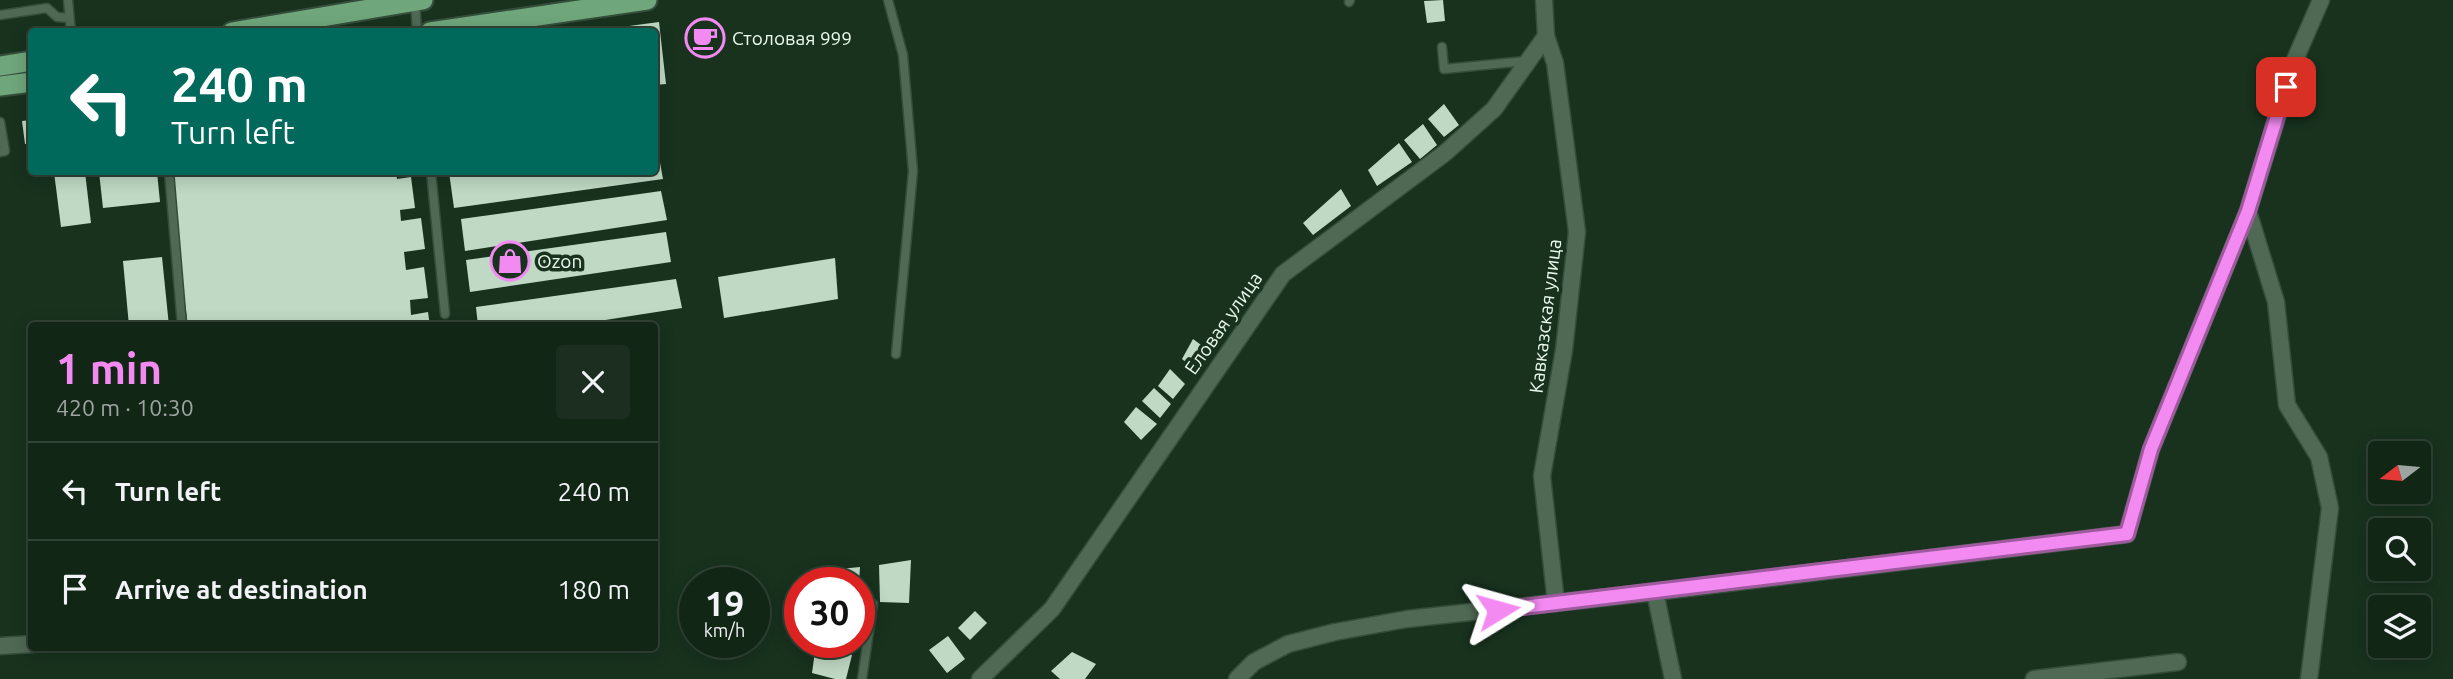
<!DOCTYPE html>
<html lang="en">
<head>
<meta charset="utf-8">
<style>
  :root { --surface:#122616; --page:#1b2e1f; --text:#f1f3f6; --muted:#9ca5a1; --line:#314335; --accent:#f38af2 }
  body { margin:0; font-family:Ubuntu,sans-serif; background:var(--page); color:var(--text); height:100vh; display:flex; flex-direction:column; font-size:26px; white-space:nowrap }
  * { box-sizing:border-box; margin:0 }
  p { font-size:23px; color:var(--muted) }
  .icon { flex:none; width:38px; height:38px; fill:none; stroke:currentColor; stroke-width:2; stroke-linecap:round; stroke-linejoin:round }
  .map { position:relative; flex:1; overflow:hidden }
  .side { position:absolute; left:28px; top:322px; width:630px; height:329px; display:flex; flex-direction:column; background:var(--surface); border-radius:7px; box-shadow:0 4px 18px #0003,0 0 0 2px var(--line) }
  .side>* { flex:none }
  .hud { position:absolute; left:28px; top:28px; width:630px; height:147px; border-radius:7px; box-shadow:0 4px 18px #0003,0 0 0 2px var(--line); background:#00695c; color:#fff; overflow:hidden }
  .needle { width:46px; rotate:254deg }
  .fabs { position:absolute; left:2368px; top:441px; display:grid; gap:14px }
  .fabs a { display:grid; place-items:center; width:63px; height:63px; border-radius:7px; background:var(--surface); box-shadow:0 4px 18px #0003,0 0 0 2px var(--line); font-size:35px }
  .speed { position:absolute; left:679px; top:567px; display:flex; gap:14px; font-size:35px; font-weight:700; text-align:center }
  .speed>* { display:grid; place-content:center; width:91px; height:91px; border-radius:50%; background:var(--surface); box-shadow:0 4px 18px #0003,0 0 0 2px var(--line); line-height:1 }
  .speed small { font-size:18px; font-weight:400 }
  .speed .limit { border:10px solid #d22; background:#fff; color:#111 }
  .pin { position:absolute; display:grid; place-items:center; width:60px; height:60px; color:#fff; margin:-30px; border-radius:14px; box-shadow:0 4px 10px #0006 }
  .me { position:absolute; width:77px; margin:-38px; rotate:82deg; stroke-linejoin:round; filter:drop-shadow(0 0 5px #0008) }
  .turn { display:flex; align-items:center; gap:24px; height:147px; padding:0 28px; font-size:32px }
  .turn .icon { width:91px; height:91px; stroke-width:2.5 }
  .turn b { display:block; font-size:49px; line-height:60px }
  .round { display:grid; place-items:center; flex:none; width:74px; height:74px; border-radius:7px; background:var(--page) }
  .headline { display:flex; align-items:center; justify-content:space-between; height:119px; padding:0 28px }
  h1 { font-size:42px; font-weight:700; line-height:52px; color:var(--accent) }
  ul { padding:0; list-style:none }
  li { display:flex; align-items:center; gap:21px; height:98px; padding:0 28px; border-top:2px solid var(--line) }
  li div { flex:1 }
  li b { display:block; font-size:26px }
  li em { font-style:normal }
  .map>svg:first-child { display:block }
  .building { fill:#bfd9c4 }
  .lines { fill:none; stroke-linecap:round; stroke-linejoin:round }
  .service-casing { stroke:#354e3b; stroke-width:11 }
  .minor-casing { stroke:#354e3b; stroke-width:19 }
  .primary-casing { stroke:#354e3b; stroke-width:23 }
  .service { stroke:#4f6954; stroke-width:8 }
  .minor { stroke:#4f6954; stroke-width:16 }
  .primary { stroke:#6fa67b; stroke-width:19 }
  .route-casing { stroke:#9e5a9d; stroke-width:18 }
  .route { stroke:#f38af2; stroke-width:12 }
  .labels { text-anchor:middle; dominant-baseline:central; stroke-width:7; stroke-linejoin:round; paint-order:stroke }
  .poi-label { font-size:19px; fill:#eafaed; stroke:#18321e; text-anchor:start }
  .street-label { font-size:19px; fill:#eafaed; stroke:#18321e }
</style>
</head>
<body>
<div class="map">
<svg width="2453" height="679" viewBox="0 0 2453 679">
  <rect width="100%" height="100%" fill="#18321e"/>
  <!-- building -->
  <g class="building">
    <path d="M1443,0L1445,21L1427,23L1424,1Z"/>
    <path d="M659,22L666,84L654,85V32L599,30Z"/>
    <path d="M1444,104L1459,125L1444,137L1428,119Z"/>
    <path d="M32,120V143L25,144L22,121Z"/>
    <path d="M1423,124L1437,145L1420,159L1404,140Z"/>
    <path d="M654,130L663,179L454,208L449,172H654Z"/>
    <path d="M1399,143L1412,162L1377,186L1368,170Z"/>
    <path d="M54,172H85L91,223L61,227Z"/>
    <path d="M99,172H157L160,202L103,208Z"/>
    <path d="M168,172H396L397,179L411,177L415,208L400,210L401,221L421,218L425,249L404,252L406,270L424,267L428,298L410,300L411,315L428,312L430,326H188Z"/>
    <path d="M1341,189L1351,206L1313,235L1303,223Z"/>
    <path d="M661,191L667,220L465,251L461,219Z"/>
    <path d="M666,232L671,262L470,292L466,260Z"/>
    <path d="M162,257L169,326H129L123,261Z"/>
    <path d="M835,258L838,299L724,318L718,277Z"/>
    <path d="M676,279L682,308L567,326H478L476,307Z"/>
    <path d="M1193,339L1208,350L1194,369L1182,359Z"/>
    <path d="M1170,369L1185,384L1173,399L1158,386Z"/>
    <path d="M1154,388L1171,404L1160,418L1142,401Z"/>
    <path d="M1136,407L1157,424L1141,440L1124,422Z"/>
    <path d="M911,560L909,603L880,602L879,565Z"/>
    <path d="M860,567L859,583H830L829,570Z"/>
    <path d="M800,592V623L789,619Z"/>
    <path d="M975,611L987,623L970,640L958,628Z"/>
    <path d="M948,636L965,659L947,673L929,650Z"/>
    <path d="M816,644L852,655L846,679H835L812,673Z"/>
    <path d="M1072,652L1096,664L1085,679H1060L1051,671Z"/>
  </g>
  <g class="lines">
    <!-- service casing -->
    <g class="service-casing">
      <g id="service">
        <path d="M68,0L71,32"/>
        <path d="M888,0L903,55L913,171L896,354"/>
        <path d="M415,1L417,32"/>
        <path d="M1349,2L1350,0"/>
        <path d="M0,15L47,8L57,17L69,18"/>
        <path d="M1442,47L1444,69L1526,61"/>
        <path d="M0,122L5,151L0,152"/>
        <path d="M169,172L182,326"/>
        <path d="M431,172L445,314"/>
        <path d="M862,679L873,604"/>
      </g>
    </g>
    <!-- minor casing -->
    <g class="minor-casing">
      <g id="minor">
        <path d="M1544,0L1546,36L1555,63L1577,232L1564,350L1542,476L1556,603"/>
        <path d="M2248,211L2276,302L2287,405L2319,457L2330,508L2309,679"/>
        <path d="M1655,592L1673,679"/>
        <path d="M0,646L32,644"/>
        <path d="M980,679L1052,609L1283,274L1445,153L1494,109L1546,36"/>
        <path d="M1237,679L1254,662L1288,644L1335,632L1407,619L1655,592L2127,534L2151,449L2248,211L2294,62L2321,0"/>
        <path d="M2034,679L2178,662"/>
      </g>
    </g>
    <!-- primary casing -->
    <g class="primary-casing">
      <g id="primary">
        <path d="M232,32L423,0"/>
        <path d="M430,32L647,0"/>
        <path d="M0,66L32,61"/>
        <path d="M0,86L32,82"/>
      </g>
    </g>
    <!-- service -->
    <use href="#service" class="service"/>
    <!-- minor -->
    <use href="#minor" class="minor"/>
    <!-- primary -->
    <use href="#primary" class="primary"/>
  </g>
  <g class="lines">
    <!-- route casing -->
    <g class="route-casing">
      <path id="route" d="M1498,610L2127,534L2151,449L2248,211L2286,87"/>
    </g>
    <!-- route -->
    <use href="#route" class="route"/>
  </g>
  <!-- icons -->
  <defs>
    <g id="cafe-ring" transform="scale(2.0125)"><circle r="9.5" fill="#18321e" stroke="#f38af2" stroke-width="1.5"/><path d="M-5.5-4.5H6V0H3Q3 3.5 0 3.5H-2.5Q-5.5 3.5-5.5 0ZM3-3.2v2h1.7v-2ZM-6 4.5H4V6H-6Z" fill="#f38af2"/></g>
    <g id="shop-ring" transform="scale(2.0125)"><circle r="9.5" fill="#18321e" stroke="#f38af2" stroke-width="1.5"/><path d="M-5-2.5h2.3a2.7 3.5 0 0 1 5.4 0H5L5.5 6h-11ZM-1.5-2.5h3a1.5 2.3 0 0 0-3 0Z" fill="#f38af2"/></g>
  </defs>
  <g fill-rule="evenodd">
    <use href="#cafe-ring" x="705" y="38"/>
    <use href="#shop-ring" x="510" y="261"/>
  </g>
  <g class="labels">
    <!-- poi labels -->
    <g class="poi-label">
      <text x="732" y="38">Столовая 999</text>
      <text x="537" y="261">Ozon</text>
    </g>
    <!-- street labels -->
    <g class="street-label">
      <text transform="translate(1545 316) rotate(-83)">Кавказская улица</text>
      <text transform="translate(1223 323) rotate(-55)">Еловая улица</text>
    </g>
  </g>
</svg>
<div class="fabs">
<a><svg class="needle" viewBox="-14 -14 28 28"><path d="M0-13l5 13h-10z" fill="#e53935"/><path d="M0 13l5-13h-10z" fill="#9ca5a1"/></svg></a>
<a><svg class="icon" aria-label="search" viewBox="0 0 24 24"><circle cx="10" cy="10" r="6"/><path d="M15 15l6 6"/></svg></a>
<a><svg class="icon" aria-label="layers" viewBox="0 0 24 24"><path d="M12 4l9 5-9 5-9-5zM3 14l9 5 9-5"/></svg></a>
</div>
<div class="speed"><div>19<small>km/h</small></div><div class="limit">30</div></div>
<div class="pin" style="left:2286px;top:87px;background:#d93025"><svg class="icon" aria-label="arrive" viewBox="0 0 24 24"><path d="M6 21V4h12l-3 4 3 4H6"/></svg></div>
<svg class="me" style="left:1498px;top:610px" viewBox="-20 -20 40 40"><path d="M0-17L14 15 0 8-14 15z" fill="#f38af2" stroke="#fff" stroke-width="4"/></svg>
<div class="hud">
<div class="turn"><svg class="icon" aria-label="left" viewBox="0 0 24 24"><path d="M17 20v-9H6M10 6l-5 5 5 5"/></svg><div><b>240 m</b>Turn left</div></div>
</div>
<section class="side">
<div class="headline"><div><h1>1 min</h1><p>420 m · 10:30</p></div><a class="round"><svg class="icon" aria-label="close" viewBox="0 0 24 24"><path d="M6 6l12 12M18 6L6 18"/></svg></a></div>
<ul>
<li><svg class="icon" aria-label="left" viewBox="0 0 24 24"><path d="M17 20v-9H6M10 6l-5 5 5 5"/></svg><div><b>Turn left</b></div><em>240 m</em></li>
<li><svg class="icon" aria-label="arrive" viewBox="0 0 24 24"><path d="M6 21V4h12l-3 4 3 4H6"/></svg><div><b>Arrive at destination</b></div><em>180 m</em></li>
</ul>
</section>
</div>
</body>
</html>
